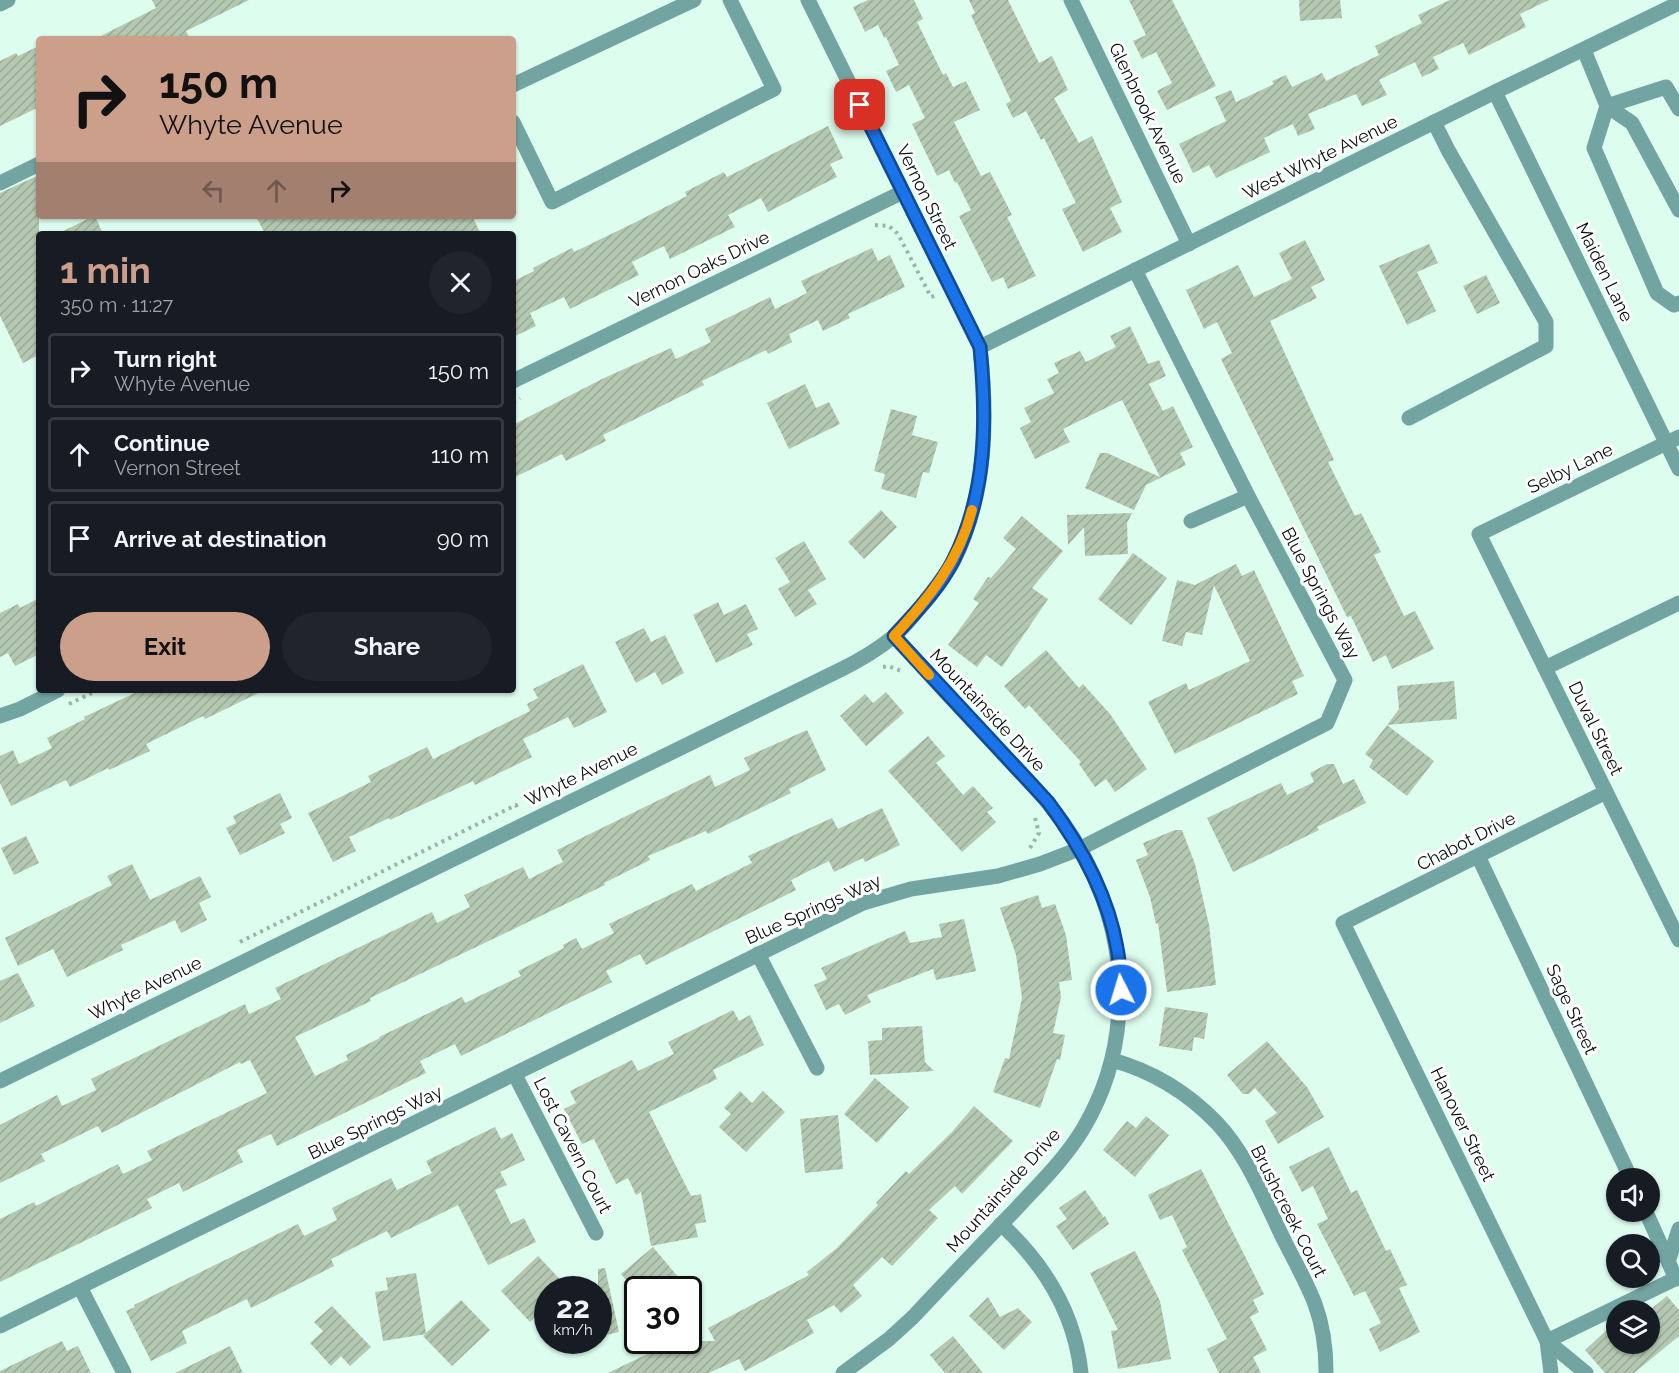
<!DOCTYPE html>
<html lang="en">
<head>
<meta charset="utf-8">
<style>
  :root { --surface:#171b24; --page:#20242c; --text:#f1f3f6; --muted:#9ea1a6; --line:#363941; --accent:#cc9f8b }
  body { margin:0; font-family:Raleway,sans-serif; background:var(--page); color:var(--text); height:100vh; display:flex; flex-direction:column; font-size:22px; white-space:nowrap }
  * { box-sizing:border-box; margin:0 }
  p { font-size:20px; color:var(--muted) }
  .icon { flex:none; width:33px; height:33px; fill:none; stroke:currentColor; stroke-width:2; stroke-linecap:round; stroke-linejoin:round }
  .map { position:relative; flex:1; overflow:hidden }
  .drawer { position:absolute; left:36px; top:231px; width:480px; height:462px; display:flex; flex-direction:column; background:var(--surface); border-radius:6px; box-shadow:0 2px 4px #0004 }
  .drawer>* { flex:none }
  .hud { position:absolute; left:36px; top:36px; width:480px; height:183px; border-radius:6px; box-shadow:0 2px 4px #0004; background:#cc9f8b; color:#111; overflow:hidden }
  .tools { position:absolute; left:1606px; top:1168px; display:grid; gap:12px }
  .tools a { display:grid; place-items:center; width:54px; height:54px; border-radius:50%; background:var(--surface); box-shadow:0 2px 4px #0004; font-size:30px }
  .speed { position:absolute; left:534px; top:1276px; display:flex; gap:12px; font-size:30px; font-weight:700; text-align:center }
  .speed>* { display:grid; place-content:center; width:78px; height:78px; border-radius:50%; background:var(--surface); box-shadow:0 2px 4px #0004; line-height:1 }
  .speed small { font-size:15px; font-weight:400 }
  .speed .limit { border:3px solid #111; border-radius:9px; background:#fff; color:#111 }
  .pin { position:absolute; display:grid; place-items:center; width:51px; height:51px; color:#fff; margin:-26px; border-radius:12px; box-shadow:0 3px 9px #0006 }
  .me { position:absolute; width:66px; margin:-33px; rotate:355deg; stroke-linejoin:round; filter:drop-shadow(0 0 4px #0008) }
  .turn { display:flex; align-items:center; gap:21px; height:126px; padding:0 24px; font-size:27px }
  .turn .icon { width:78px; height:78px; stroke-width:2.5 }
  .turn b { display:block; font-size:42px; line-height:51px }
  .lanes { display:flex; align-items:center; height:57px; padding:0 24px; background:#0003; justify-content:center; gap:30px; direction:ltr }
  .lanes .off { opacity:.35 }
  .round { display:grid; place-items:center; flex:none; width:63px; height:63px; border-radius:32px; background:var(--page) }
  .summary { display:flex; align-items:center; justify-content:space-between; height:102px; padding:0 24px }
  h1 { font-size:36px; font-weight:700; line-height:45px; color:var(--accent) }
  .button { display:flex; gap:12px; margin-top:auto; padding:12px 24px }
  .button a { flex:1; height:69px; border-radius:36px; background:var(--accent); color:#111; font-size:24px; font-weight:700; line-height:69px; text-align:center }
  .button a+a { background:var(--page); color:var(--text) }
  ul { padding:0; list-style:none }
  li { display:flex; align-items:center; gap:18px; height:75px; margin:0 12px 9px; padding:0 12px; border:3px solid var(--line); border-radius:6px }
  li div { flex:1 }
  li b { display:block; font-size:22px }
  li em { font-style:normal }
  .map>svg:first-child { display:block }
  .building { fill:url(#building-hatch) }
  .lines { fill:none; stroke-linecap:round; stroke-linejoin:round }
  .path { stroke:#9bb4a8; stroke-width:4; stroke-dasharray:3 4.5; stroke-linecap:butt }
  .minor { stroke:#72a4a2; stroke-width:15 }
  .route-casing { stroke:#114b97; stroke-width:15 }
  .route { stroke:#1a73e8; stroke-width:10 }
  .slow { stroke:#f59e0b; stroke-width:10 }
  .labels { text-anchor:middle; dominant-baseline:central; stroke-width:6; stroke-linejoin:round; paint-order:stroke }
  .street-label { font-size:18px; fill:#06100c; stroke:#fff }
</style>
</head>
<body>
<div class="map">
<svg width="1679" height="1373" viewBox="0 0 1679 1373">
  <defs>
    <pattern id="building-hatch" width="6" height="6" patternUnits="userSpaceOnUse" patternTransform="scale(1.5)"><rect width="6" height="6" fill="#b4c8b1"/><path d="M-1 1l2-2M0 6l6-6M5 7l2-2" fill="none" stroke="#99ab97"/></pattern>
  </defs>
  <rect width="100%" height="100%" fill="#ddfdee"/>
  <!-- building -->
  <g class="building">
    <path d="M152,0H249L186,31L190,39H95L156,8Z"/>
    <path d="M868,0H914L923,19L917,22L943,75L946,73L953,87L966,81L980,110L954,122L981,176L990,172L1012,215L1007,217L1036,276L1008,289L1003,277L992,282L959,216L971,210L957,182L955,183L949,170L937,176L912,124L925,118L909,85L896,92L886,71L899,65L886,37L884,38L878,25L865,32L853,7Z"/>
    <path d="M969,0H1008L1039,63L1052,56L1068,90L1054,98L1079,143L1092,136L1122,202L1110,208L1122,232L1083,252L1062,209L1076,203L1044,138L1041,140L1026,111L1013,118L1006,104L1011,101L971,15L975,13Z"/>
    <path d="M1129,0H1172L1216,86L1167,110L1157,91L1172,83L1156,52L1142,59L1133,41L1146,35Z"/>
    <path d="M1299,0H1340L1342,18L1300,21Z"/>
    <path d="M1450,0H1549L1520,14L1526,27L1469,55L1463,43L1433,57L1439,69L1422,77L1415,62L1379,80L1387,95L1362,106L1356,94L1308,114L1315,129L1298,136L1293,124L1264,138L1270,152L1216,178L1209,165L1193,173L1179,144L1226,121L1215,97L1231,90L1236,102L1274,84L1272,81L1286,75L1292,87L1322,73L1326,81L1379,55L1375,46L1422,23L1418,15Z"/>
    <path d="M39,46V107L0,126V61L16,53L18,56Z"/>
    <path d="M828,126L843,158L830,164L837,177L768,212L761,198L728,215L735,227L670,259L664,246L632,262L639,275L570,309L564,297L530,313L536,326L513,337V278L514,281L534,271L533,268L572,248L574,252L636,222L687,196L685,192L724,172L727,177Z"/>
    <path d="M39,175V355L23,363L0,316V193Z"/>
    <path d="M95,216L103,234H57L94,216Z"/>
    <path d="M256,216H472L481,234H265Z"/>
    <path d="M1305,240L1325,280L1311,287L1317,298L1270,321L1334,460L1328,462L1355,516L1361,513L1381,552L1374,555L1404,616L1415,611L1434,649L1392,669L1386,655L1373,662L1351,616L1347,617L1221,359L1232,353L1217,322L1204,329L1186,290L1238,265L1254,297L1292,279L1279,253Z"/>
    <path d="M1429,244L1438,263L1417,272L1436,311L1407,325L1379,266Z"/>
    <path d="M872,248L878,261L890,255L905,287L848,314L850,318L823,331L818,320L789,334L792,342L768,354L766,350L702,381L704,385L603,435L606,441L566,461L562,454L513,478V425L604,378L671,348L676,359L711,342L705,329L770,297L775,309L807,293L801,281Z"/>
    <path d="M1486,275L1500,303L1477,314L1463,286Z"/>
    <path d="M1130,326L1148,364L1159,360L1166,376L1149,384L1163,411L1173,406L1193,447L1180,453L1186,465L1146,485L1134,510L1085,488L1100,453H1107L1160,477L1122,400L1063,429L1070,442L1035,459L1020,428L1031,422L1024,408L1054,393L1047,379L1059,373L1054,363L1080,351L1086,362L1116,347L1110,336Z"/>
    <path d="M805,384L816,408L829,402L840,424L789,449L767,403Z"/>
    <path d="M891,409L917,416L912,435L938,442L929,473L923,472L916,498L881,489L885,474L874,471Z"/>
    <path d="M881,510L897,527L864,559L848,542Z"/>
    <path d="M1132,513L1127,523L1128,554L1085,556L1084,527L1068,545L1067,515Z"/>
    <path d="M1022,516L1063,551L1032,588L1048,599L1002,667L986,655L977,667L948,645L979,603L973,599L988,577L991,578L1016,549L1003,538Z"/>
    <path d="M804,541L826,579L808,590L817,604L795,617L778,589L790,582L775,558Z"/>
    <path d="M1133,553L1167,578L1131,625L1098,599Z"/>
    <path d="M1236,564L1242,576L1254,570L1304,676L1292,681L1298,694L1175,754L1148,702L1186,683L1189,690L1250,661L1214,585L1202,635L1186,632L1182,646L1162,641L1177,580L1195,585Z"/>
    <path d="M39,598V654L15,666L8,653L0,657V613L18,604L20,608Z"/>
    <path d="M718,602L724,615L746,604L758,629L747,634L753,645L716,663L693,615Z"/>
    <path d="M644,628L651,642L665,635L684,673L662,685L655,672L636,683L615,642Z"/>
    <path d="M1046,650L1079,688L1083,684L1110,714L1147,769L1115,792L1106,779L1095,787L1079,764L1081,762L1029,705L1025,709L1004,686Z"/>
    <path d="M583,664L607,712L574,728L568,717L523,739L532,757L475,785L473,781L390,820L389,818L349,837L356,851L333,862L308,813L371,782L368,776L427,747L433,759L530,711L527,704L538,698L533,689Z"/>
    <path d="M1454,681L1457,719L1387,725L1399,709L1397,686Z"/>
    <path d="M141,690H265L205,719L203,716L146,744L150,751L109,770L108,768L70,787L66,780L11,806L0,783V756L13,750L19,764L52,748L47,738L85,719L84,717Z"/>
    <path d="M886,692L904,713L866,746L840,716L865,694L873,703Z"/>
    <path d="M1387,725L1434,761L1407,796L1369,767L1373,760L1365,754Z"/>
    <path d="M807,730L826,770L789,789L791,793L708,834L706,831L648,856L650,860L604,883L605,885L370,998L371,1001L295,1037L315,1076L348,1060L346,1055L380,1038L379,1037L462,997L465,1003L521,976L518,971L564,948L563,945L576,938L582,949L614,933L609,924L692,884L696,891L752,863L748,856L832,818L838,829L882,808L900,845L865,862L863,858L834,872L829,861L791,880L796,890L646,965L640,954L606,971L612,982L461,1056L455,1044L420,1061L426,1073L277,1146L271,1134L237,1150L243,1162L183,1192L179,1183L147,1199L152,1208L0,1282V1219L34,1202L36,1206L118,1164L123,1174L152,1160L147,1151L267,1093L250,1060L241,1064L240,1062L102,1133L98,1126L41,1154L45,1161L0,1183V1125L57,1095L62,1106L96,1090L91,1079L245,1004L249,1014L281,999L275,988L432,912L437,923L470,907L464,895L523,867L529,879L563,862L557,850L710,775L715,787L750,770L744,758Z"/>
    <path d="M928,736L945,756L936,763L963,795L973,786L993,808L987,812L996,822L962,852L888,771Z"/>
    <path d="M1327,764H1334L1343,784L1354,779L1366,803L1317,827L1319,830L1233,872L1207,818L1281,783L1287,795L1314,782L1310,773Z"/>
    <path d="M280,793L292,818L280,824L285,833L240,855L226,828L236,823L233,816Z"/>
    <path d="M1175,830H1182L1195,864L1209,925L1216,985L1167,992L1158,923L1156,924L1150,897L1136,860L1148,855L1143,843Z"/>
    <path d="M26,836L39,863L14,875L1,848Z"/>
    <path d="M132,864L150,900L200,876L211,897L199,903L207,920L181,933L175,920L121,945L123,950L67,977L53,949L18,966L5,938L112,885L107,876Z"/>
    <path d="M1038,895L1042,908L1055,904L1066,935L1072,980L1059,982L1061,997L1053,1033L1065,1035L1060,1060L1057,1059L1040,1108L993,1092L1005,1058L1009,1059L1022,998L1016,955L1000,908Z"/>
    <path d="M964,919L976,971L936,980L933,969L867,995L871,1002L845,1015L839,1004L826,1010L814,985L827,979L821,968L905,931L910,943L942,937L939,924Z"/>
    <path d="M18,973L35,1006L0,1023V981Z"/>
    <path d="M1165,1007L1208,1013L1204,1039L1194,1037L1192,1051L1159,1046Z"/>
    <path d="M733,1010L739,1021L750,1015L764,1045L713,1070L717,1079L649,1112L691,1196L701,1194L706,1222L695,1224L698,1237L651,1246L641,1192L636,1195L628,1178L616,1184L594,1139L582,1144L564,1109L576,1103L570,1091L632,1060L638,1071L674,1054L668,1042Z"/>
    <path d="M922,1026L925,1062L934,1071L870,1075L868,1041L882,1040V1028Z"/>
    <path d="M1267,1041L1307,1087L1324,1117L1278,1144L1265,1121L1277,1113L1255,1088L1249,1094H1243L1227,1075Z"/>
    <path d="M875,1078L909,1107L877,1143L844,1114Z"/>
    <path d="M740,1091L752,1103L763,1091L785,1112L746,1152L719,1127L731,1114L724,1108Z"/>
    <path d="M974,1106L1013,1141L962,1194L955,1186L929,1210L938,1218L892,1266L882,1257L853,1285L862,1296L841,1313L834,1305L807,1320L814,1333L745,1371L739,1359L709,1373H608L674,1341H715L708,1328L809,1275L807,1272L837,1248L878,1205L876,1203L906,1171L909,1174L952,1132Z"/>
    <path d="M838,1115L843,1169L805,1173L800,1119Z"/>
    <path d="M1146,1116L1169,1135L1135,1177L1103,1150L1127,1121L1136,1128Z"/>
    <path d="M495,1127L501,1139L512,1133L525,1160L500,1172L507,1185L495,1190L511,1224L524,1218L536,1242L488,1265L458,1205L391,1238L387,1231L331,1259L334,1266L251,1308L247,1299L182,1331L187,1343L151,1361L126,1311L135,1307L134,1305L298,1224L304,1236L337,1220L332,1208L391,1178L397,1190L432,1173L426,1161Z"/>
    <path d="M1329,1147L1351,1193L1357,1190L1386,1251L1390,1249L1407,1285L1399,1288L1420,1332L1380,1352L1369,1329L1381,1323L1365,1291L1354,1296L1317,1224L1328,1219L1313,1186L1302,1192L1289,1167Z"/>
    <path d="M1201,1169L1264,1294L1253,1300L1259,1312L1250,1317L1267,1350L1253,1357L1261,1373H1219L1207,1349L1227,1339L1182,1250L1187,1247L1172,1215L1160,1220L1148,1195Z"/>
    <path d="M1085,1190L1103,1216L1102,1218L1105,1216L1109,1224L1073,1250L1056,1226L1067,1219L1059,1208Z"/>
    <path d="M653,1247L689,1290H635L621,1274Z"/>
    <path d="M1135,1251L1160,1301L1171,1359L1118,1369L1111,1331L1118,1330L1090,1273Z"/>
    <path d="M538,1256L570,1290H548V1306L530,1322L501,1291Z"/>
    <path d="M605,1268L619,1332L598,1337V1269Z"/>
    <path d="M416,1273L426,1333L461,1300L490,1330L452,1366L423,1336L426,1334L383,1341L375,1292L388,1290L386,1278Z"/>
    <path d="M1667,1296L1679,1310V1336L1634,1373H1605L1585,1350L1609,1328L1617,1337V1344H1650V1310Z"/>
    <path d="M988,1297L1000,1317L1018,1308L1032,1322L1004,1350L969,1316Z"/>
    <path d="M332,1306L371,1347L350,1366L341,1356L331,1366L310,1343L323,1331L314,1322Z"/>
    <path d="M953,1336L983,1373H945L930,1355Z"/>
    <path d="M62,1341L67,1351L78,1346L91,1373H0V1371Z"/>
    <path d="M230,1346L243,1373H175Z"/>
  </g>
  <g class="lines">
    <!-- path -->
    <g class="path">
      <path d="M875,225L889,226L898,234L931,297L937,295"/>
      <path d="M513,402L520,398"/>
      <path d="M883,667L888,666L904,672"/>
      <path d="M69,704L98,690"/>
      <path d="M1030,848L1039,833L1034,814"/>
      <path d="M240,942L516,805L518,810"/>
    </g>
    <!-- minor -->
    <g class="minor">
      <path d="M1071,0L1189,244"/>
      <path d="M0,4L8,0"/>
      <path d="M1584,50L1607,106L1632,123L1679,210"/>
      <path d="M513,85L694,0"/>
      <path d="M1495,92L1679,469"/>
      <path d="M1607,106L1594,148L1657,293L1674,305L1679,303"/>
      <path d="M1607,106L1666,87L1679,109"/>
      <path d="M513,122L552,202L774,89L730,0"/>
      <path d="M0,183L39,164"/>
      <path d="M980,347L1495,92L1679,3"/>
      <path d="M513,381L903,192"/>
      <path d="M1409,418L1546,346V322L1448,150L1434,122"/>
      <path d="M1679,437L1479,534L1679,940"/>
      <path d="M1191,521L1248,496"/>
      <path d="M1545,668L1679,603"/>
      <path d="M0,716L20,709L58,690"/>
      <path d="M1478,856L1631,1179"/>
      <path d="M758,954L817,1068"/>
      <path d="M1112,1060C1152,1071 1188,1093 1217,1123C1248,1156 1265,1202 1285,1242C1295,1262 1307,1283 1315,1304C1323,1326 1326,1348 1326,1371"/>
      <path d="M515,1075L596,1233"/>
      <path d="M0,1081L842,669C860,660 877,650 893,637C906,626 918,610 929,596C937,585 946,574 953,562C987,495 988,419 980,347L808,0"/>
      <path d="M1646,1212L1676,1279"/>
      <path d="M1001,1224C1044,1264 1075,1314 1081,1373"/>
      <path d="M1669,1259L1679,1229"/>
      <path d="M80,1287L124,1373"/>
      <path d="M0,1326L863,903L911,889L998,876L1040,864L1079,849L1327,723L1345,680L1248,496L1135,270"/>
      <path d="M1547,1341L1679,1277"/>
      <path d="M1547,1341L1586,1373"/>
      <path d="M843,1373L889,1339L912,1318C947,1281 981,1245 1016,1209C1039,1184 1065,1159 1083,1129C1105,1092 1117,1052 1119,1009C1124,934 1095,860 1048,803C1031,782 1011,763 993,743C960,708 927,672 894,636"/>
      <path d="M1551,1373L1547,1341L1343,923L1606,792"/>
    </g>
  </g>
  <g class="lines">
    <!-- route casing -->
    <g class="route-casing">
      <path id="route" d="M860,105L980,347C987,420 987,494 953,561C939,589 915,613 894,636L1048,802C1080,845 1108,895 1117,948C1120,962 1120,976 1121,990"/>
    </g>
    <!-- route -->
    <use href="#route" class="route"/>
    <!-- slow -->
    <path class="slow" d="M929,675L894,636C929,598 959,561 972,510"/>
  </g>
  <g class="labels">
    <!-- street labels -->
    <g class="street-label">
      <text transform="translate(1148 113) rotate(64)">Glenbrook Avenue</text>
      <text transform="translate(1320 157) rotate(-26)">West Whyte Avenue</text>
      <text transform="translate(927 197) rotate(64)">Vernon Street</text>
      <text transform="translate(699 269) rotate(-26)">Vernon Oaks Drive</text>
      <text transform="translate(1605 272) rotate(64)">Maiden Lane</text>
      <text transform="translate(1570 468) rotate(-26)">Selby Lane</text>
      <text transform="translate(1321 593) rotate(62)">Blue Springs Way</text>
      <text transform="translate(988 710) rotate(47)">Mountainside Drive</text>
      <text transform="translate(1596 728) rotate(64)">Duval Street</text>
      <text transform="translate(581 774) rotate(-26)">Whyte Avenue</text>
      <text transform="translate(1466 841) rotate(-27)">Chabot Drive</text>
      <text transform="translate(813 909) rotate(-24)">Blue Springs Way</text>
      <text transform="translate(145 988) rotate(-26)">Whyte Avenue</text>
      <text transform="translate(1572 1009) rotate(65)">Sage Street</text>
      <text transform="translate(375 1122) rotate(-26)">Blue Springs Way</text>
      <text transform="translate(1463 1124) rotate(64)">Hanover Street</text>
      <text transform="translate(573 1145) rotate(63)">Lost Cavern Court</text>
      <text transform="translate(1003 1190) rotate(-48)">Mountainside Drive</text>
      <text transform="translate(1289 1211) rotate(63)">Brushcreek Court</text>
    </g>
  </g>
</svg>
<div class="tools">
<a><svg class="icon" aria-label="sound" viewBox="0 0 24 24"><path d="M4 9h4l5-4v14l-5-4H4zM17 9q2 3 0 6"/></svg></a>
<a><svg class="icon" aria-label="search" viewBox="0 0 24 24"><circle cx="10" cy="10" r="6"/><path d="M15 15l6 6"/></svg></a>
<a><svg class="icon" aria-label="layers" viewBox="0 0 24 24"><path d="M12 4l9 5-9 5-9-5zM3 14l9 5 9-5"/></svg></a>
</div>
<div class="speed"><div>22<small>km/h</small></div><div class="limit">30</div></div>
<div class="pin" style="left:860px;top:105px;background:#d93025"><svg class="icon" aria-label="arrive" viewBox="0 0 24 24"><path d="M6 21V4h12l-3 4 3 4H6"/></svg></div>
<svg class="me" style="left:1121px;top:990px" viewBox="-20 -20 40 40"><circle r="17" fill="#1a73e8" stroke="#fff" stroke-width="3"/><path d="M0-11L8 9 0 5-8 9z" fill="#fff"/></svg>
<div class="hud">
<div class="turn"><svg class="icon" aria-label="right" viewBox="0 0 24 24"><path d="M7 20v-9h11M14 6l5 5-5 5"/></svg><div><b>150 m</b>Whyte Avenue</div></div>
<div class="lanes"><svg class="icon off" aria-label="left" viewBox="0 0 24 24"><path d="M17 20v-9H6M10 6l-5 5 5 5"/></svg><svg class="icon off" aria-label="ahead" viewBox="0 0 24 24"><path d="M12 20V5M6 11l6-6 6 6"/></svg><svg class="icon" aria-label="right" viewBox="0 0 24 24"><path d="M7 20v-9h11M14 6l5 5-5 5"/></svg></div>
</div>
<section class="drawer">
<div class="summary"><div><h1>1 min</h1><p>350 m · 11:27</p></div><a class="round"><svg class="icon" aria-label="close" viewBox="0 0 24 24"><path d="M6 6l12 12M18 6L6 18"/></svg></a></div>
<ul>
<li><svg class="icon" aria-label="right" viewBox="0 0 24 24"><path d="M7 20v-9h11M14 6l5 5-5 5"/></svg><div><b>Turn right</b><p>Whyte Avenue</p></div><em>150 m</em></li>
<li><svg class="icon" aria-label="ahead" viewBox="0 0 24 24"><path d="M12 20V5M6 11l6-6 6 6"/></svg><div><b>Continue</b><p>Vernon Street</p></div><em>110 m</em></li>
<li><svg class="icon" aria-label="arrive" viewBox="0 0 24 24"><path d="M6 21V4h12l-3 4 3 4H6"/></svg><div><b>Arrive at destination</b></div><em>90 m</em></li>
</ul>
<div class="button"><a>Exit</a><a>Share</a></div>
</section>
</div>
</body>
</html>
